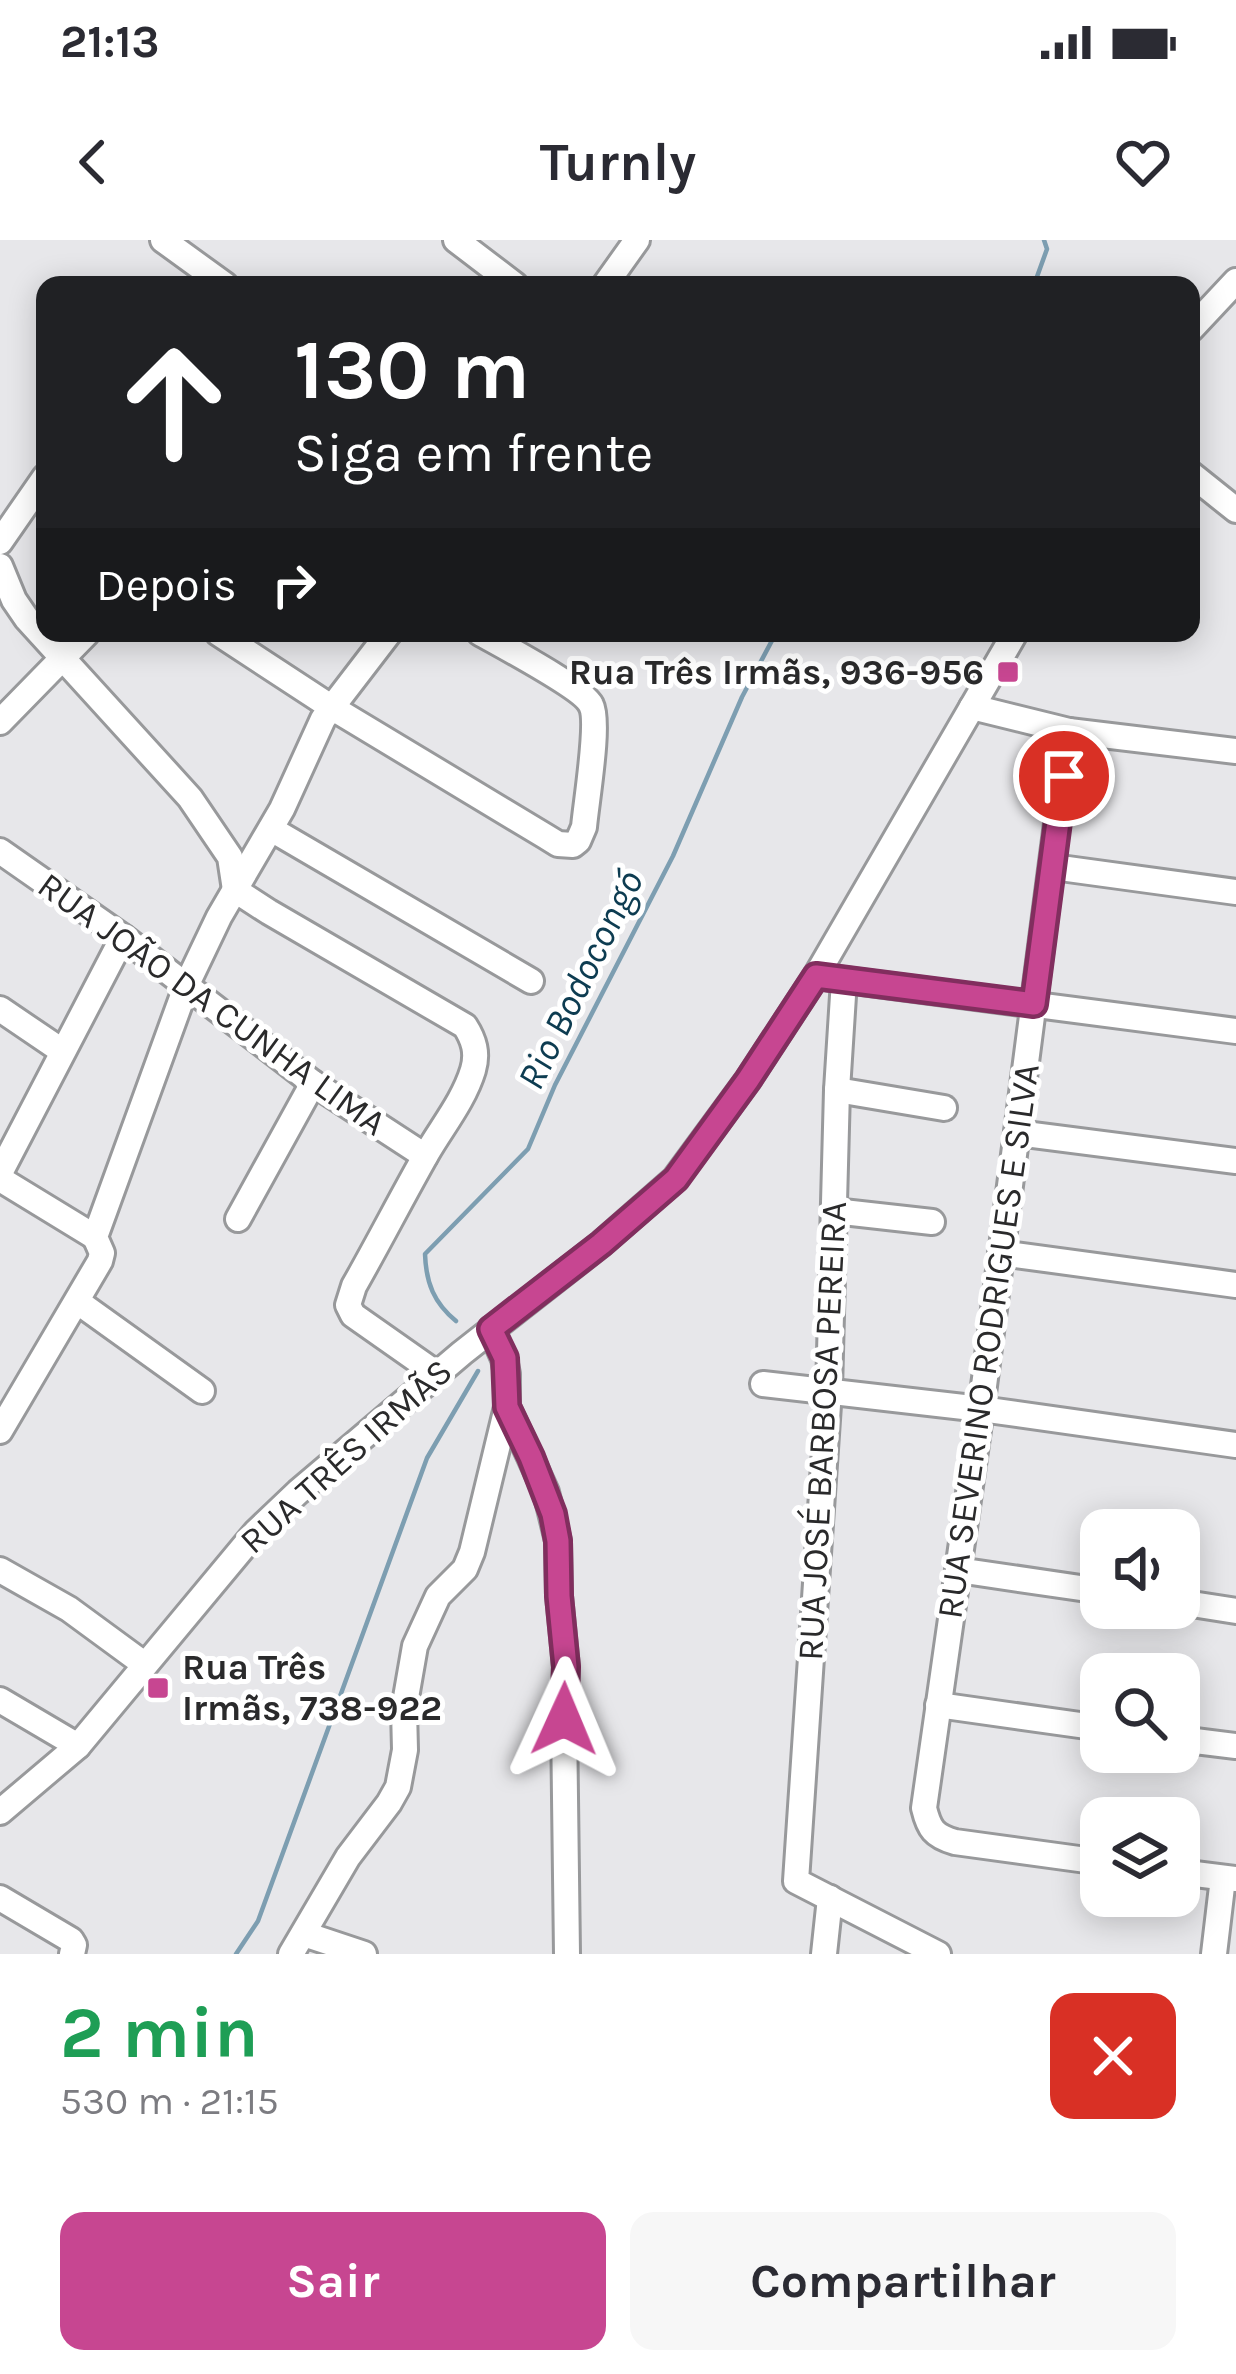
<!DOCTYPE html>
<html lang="pt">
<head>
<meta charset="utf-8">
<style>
  :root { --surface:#fff; --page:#f7f7f7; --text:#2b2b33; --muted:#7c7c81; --accent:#c74691 }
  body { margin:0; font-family:Karla,sans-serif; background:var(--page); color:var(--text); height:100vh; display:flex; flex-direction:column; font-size:45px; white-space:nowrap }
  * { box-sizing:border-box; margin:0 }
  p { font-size:39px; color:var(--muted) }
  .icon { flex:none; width:66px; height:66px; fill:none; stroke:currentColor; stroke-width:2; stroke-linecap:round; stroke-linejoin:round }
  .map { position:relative; height:1714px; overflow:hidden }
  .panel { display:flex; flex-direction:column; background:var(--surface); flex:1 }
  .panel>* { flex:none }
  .hud { position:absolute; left:36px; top:36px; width:1164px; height:366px; border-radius:24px; box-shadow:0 6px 30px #0003; background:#202124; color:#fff; overflow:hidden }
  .fabs { position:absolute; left:1080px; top:1269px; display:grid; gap:24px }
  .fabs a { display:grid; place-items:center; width:120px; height:120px; border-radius:24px; background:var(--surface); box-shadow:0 6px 30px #0003; font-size:60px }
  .pin { position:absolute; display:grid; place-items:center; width:102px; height:102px; color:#fff; margin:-51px; border:6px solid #fff; border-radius:50%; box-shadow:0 3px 12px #0007 }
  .me { position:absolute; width:132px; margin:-66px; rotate:1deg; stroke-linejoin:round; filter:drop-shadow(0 0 9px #0008) }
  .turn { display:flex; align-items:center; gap:42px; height:252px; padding:0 60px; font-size:54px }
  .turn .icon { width:156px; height:156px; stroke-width:2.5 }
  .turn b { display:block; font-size:84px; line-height:102px }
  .then { display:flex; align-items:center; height:114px; padding:0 60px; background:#0003; gap:24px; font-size:45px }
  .round { display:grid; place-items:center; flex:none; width:126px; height:126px; border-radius:24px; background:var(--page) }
  .head { display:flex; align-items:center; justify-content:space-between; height:204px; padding:0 60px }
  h1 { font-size:72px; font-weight:700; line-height:90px; color:#1e9e55 }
  .action { display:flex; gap:24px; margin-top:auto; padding:24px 60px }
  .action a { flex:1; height:138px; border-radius:24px; background:var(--accent); color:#fff; font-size:48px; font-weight:700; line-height:138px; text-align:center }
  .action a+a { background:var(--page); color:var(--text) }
  .status { display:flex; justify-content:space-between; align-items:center; height:84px; padding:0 60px; background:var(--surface); direction:ltr }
  .status svg { height:33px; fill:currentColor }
  header { display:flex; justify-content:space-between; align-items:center; height:156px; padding:0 60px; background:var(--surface); font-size:54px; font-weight:700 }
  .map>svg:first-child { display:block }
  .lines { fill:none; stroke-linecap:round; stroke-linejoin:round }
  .stream { stroke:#7d9eb1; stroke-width:4.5 }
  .minor-casing { stroke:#98999b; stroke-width:30 }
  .minor { stroke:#fff; stroke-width:24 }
  .route-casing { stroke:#812e5e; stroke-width:30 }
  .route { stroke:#c74691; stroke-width:21 }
  .poi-dot { fill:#c74691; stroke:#fff; stroke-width:4.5 }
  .labels { text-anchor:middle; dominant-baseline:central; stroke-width:10; stroke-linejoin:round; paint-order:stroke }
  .poi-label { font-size:36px; font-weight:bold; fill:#2a2a2b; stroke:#fff; text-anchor:end }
  .street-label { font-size:36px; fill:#2a2a2b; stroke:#fff }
  .water-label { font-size:39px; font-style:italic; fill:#0d3c51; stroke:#fff }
</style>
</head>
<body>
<div class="status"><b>21:13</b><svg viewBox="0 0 49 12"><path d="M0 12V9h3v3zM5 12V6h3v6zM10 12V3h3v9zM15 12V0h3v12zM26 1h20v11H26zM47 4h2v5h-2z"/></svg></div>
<header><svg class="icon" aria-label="back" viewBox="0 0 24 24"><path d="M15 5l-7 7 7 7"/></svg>Turnly<svg class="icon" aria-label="heart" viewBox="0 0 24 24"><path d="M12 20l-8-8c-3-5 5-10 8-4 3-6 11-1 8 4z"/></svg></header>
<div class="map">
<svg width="1236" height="1714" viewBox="0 0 1236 1714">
  <rect width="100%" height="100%" fill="#e7e7ea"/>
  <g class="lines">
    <!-- stream -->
    <g class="stream">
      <path d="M1034,45L1047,9L1044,0"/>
      <path d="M456,1081C434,1063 426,1043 425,1014L528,909L555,845L673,616L742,457L776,393"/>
      <path d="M236,1714L258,1681L427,1218L478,1131"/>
    </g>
    <!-- minor casing -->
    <g class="minor-casing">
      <g id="minor">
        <path d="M163,0L225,45"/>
        <path d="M456,0L515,45"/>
        <path d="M605,45L637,0"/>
        <path d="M1191,89L1236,41"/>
        <path d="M1191,234L1236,270"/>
        <path d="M0,302L45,237"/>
        <path d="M0,326L14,360L27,379L190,558L230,617L235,650L269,672L465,786C474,800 478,813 473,830C464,860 442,887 427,913C402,957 379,1002 354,1046L348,1065L353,1075L437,1134"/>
        <path d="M218,393L331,467L545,596L558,604L573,605L578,601L584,587C586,563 600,482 591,465C583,448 501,405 480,393"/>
        <path d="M972,467L1069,491L1236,511"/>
        <path d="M0,482L87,393"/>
        <path d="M1069,491L981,1169L924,1568C929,1589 934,1596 955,1602L1101,1622"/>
        <path d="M271,589L531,741"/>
        <path d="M0,611L123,697L313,843L425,916"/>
        <path d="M1053,627L1236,652"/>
        <path d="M830,738L1236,791"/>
        <path d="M844,740L837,850L829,1150L796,1641L938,1714"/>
        <path d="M0,769L62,811"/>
        <path d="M837,850L944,868"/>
        <path d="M1017,893L1236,921"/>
        <path d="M0,933L123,697"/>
        <path d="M0,939L95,997"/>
        <path d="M834,971L932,982"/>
        <path d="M238,979L313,843"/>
        <path d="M1001,1013L1236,1045"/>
        <path d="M78,1062L202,1151"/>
        <path d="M763,1144L981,1169L1236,1205"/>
        <path d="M507,1167L546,1252L558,1301L559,1356L566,1427L564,1479L567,1714"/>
        <path d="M0,1191L100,1021L102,1013L95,997L187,744L219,677L282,569L323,479L389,393"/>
        <path d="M0,1330L69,1369L144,1424"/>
        <path d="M958,1330L1101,1351"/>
        <path d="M1179,1362L1236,1371"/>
        <path d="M0,1460L78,1506"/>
        <path d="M938,1465L1101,1488"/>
        <path d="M1179,1499L1236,1506"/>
        <path d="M0,1572L78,1506L256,1292L298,1252L462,1113L601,1004L675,939L748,840L816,736L1015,393"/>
        <path d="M1179,1632L1236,1639"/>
        <path d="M0,1658L71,1700L74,1705L72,1714"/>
        <path d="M304,1694L364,1714"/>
        <path d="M291,1714L348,1617L389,1563L398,1547L405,1510L404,1469L415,1406L438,1356L465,1329L472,1312L507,1167V1134L504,1119L491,1089"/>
        <path d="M824,1714L830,1658"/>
        <path d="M1214,1714L1223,1638"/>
      </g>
    </g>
    <!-- minor -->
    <use href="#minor" class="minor"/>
  </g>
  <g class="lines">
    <!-- route casing -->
    <g class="route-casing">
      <path id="route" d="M564,1479L566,1427L559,1356L558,1301L553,1274L531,1217L507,1167L505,1118L491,1089L601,1004L676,939L748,840L816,736L1034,764L1064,536"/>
    </g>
    <!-- route -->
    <use href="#route" class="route"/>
  </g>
  <!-- markers -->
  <g class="poi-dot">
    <rect x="996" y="420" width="24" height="24" rx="6"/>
    <rect x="146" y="1436" width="24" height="24" rx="6"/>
  </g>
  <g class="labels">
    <!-- poi labels -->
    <g class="poi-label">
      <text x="984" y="432">Rua Três Irmãs, 936-956</text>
      <text x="182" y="1427" text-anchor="start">Rua Três<tspan x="182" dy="41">Irmãs, 738-922</tspan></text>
    </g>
    <!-- street labels -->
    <g class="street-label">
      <text transform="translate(212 764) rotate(36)">RUA JOÃO DA CUNHA LIMA</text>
      <text transform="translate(988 1101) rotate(-82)">RUA SEVERINO RODRIGUES E SILVA</text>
      <text transform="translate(822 1191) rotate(-87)">RUA JOSÉ BARBOSA PEREIRA</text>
      <text transform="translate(346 1216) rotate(-42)">RUA TRÊS IRMÃS</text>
    </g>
    <!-- water labels -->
    <g class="water-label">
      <text transform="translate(580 740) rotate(-64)">Rio Bodocongó</text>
    </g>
  </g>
</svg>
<div class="fabs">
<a><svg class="icon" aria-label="sound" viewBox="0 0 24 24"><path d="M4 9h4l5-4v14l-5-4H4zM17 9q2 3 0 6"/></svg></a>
<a><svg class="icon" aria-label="search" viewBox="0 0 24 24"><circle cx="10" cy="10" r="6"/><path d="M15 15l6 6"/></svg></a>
<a><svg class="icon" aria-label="layers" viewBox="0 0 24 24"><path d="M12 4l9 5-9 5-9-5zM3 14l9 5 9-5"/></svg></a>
</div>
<div class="pin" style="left:1064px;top:536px;background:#d93025"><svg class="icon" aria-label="arrive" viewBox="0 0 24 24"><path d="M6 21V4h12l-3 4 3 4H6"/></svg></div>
<svg class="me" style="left:564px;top:1479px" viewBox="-20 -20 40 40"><path d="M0-17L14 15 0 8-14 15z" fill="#c74691" stroke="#fff" stroke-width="4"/></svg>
<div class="hud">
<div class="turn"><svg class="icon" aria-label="ahead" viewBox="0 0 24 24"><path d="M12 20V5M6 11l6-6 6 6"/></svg><div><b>130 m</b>Siga em frente</div></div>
<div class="then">Depois<svg class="icon" aria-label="right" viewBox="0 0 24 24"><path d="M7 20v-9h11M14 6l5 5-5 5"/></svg></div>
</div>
</div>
<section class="panel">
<div class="head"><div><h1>2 min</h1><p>530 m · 21:15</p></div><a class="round" style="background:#d93025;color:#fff"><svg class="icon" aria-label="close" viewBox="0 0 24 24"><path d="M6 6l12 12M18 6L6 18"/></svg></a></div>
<div class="action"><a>Sair</a><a>Compartilhar</a></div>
</section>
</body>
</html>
